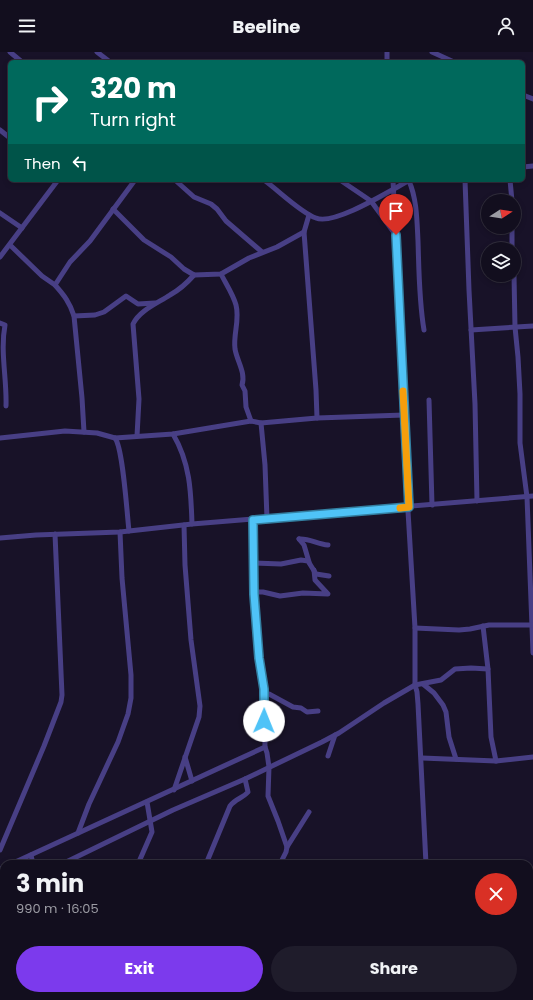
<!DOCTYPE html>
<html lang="en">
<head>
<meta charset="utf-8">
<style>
  :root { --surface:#120e1e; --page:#1f1c2b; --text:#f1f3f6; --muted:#9c9ca4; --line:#312e3c; --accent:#7c3aed }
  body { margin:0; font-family:Poppins,sans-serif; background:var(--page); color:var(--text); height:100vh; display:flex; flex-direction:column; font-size:15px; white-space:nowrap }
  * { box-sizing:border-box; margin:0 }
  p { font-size:13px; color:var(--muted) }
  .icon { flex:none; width:22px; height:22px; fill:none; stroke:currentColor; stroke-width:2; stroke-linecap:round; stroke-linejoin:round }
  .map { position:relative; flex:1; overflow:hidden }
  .details { position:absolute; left:0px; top:808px; width:533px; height:140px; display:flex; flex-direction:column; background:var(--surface); border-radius:12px 12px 0 0; box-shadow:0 2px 6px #0003,0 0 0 1px var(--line) }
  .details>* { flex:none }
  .top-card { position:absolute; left:8px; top:8px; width:517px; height:122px; border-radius:6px; box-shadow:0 2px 6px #0003,0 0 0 1px var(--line); background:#00695c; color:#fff; overflow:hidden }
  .needle { width:26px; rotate:78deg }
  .buttons { position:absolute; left:481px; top:142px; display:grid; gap:8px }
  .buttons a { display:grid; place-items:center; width:40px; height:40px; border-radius:50%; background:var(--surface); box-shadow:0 2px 6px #0003,0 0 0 1px var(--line); font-size:20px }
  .pin { position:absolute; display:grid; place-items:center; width:34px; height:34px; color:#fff; margin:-41px -17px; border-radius:50% 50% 50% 0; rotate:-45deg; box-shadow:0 0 4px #0007 }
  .pin .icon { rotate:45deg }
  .me { position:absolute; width:44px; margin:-22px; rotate:1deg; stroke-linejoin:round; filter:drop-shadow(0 0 3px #0008) }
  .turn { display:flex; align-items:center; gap:14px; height:84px; padding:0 16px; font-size:18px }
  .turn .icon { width:52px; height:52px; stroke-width:2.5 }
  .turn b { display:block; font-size:28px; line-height:34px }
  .then { display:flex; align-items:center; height:38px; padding:0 16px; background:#0003; gap:8px; font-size:15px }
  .round { display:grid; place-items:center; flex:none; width:42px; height:42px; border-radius:21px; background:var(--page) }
  .overview { display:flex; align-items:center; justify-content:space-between; height:68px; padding:0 16px }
  h1 { font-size:24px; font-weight:700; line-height:30px }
  .cta { display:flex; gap:8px; margin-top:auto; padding:8px 16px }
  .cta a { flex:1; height:46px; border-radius:24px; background:var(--accent); color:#fff; font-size:16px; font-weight:700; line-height:46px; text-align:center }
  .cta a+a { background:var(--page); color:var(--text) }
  header { display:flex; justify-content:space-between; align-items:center; height:52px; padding:0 16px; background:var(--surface); font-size:18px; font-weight:700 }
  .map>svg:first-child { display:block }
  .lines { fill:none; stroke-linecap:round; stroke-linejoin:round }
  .minor { stroke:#483f85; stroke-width:5 }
  .route-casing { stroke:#337fa1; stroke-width:10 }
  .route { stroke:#4fc3f7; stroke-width:7 }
  .slow { stroke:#f59e0b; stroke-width:7 }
</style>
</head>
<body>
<header><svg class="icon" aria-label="menu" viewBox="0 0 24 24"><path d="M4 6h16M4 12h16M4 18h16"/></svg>Beeline<svg class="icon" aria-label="person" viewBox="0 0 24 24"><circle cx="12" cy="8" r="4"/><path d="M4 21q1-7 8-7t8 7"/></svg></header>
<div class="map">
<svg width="533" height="948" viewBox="0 0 533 948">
  <rect width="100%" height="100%" fill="#181228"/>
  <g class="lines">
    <!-- minor -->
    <g class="minor">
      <path d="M10,0L22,10"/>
      <path d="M97,0L110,10"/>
      <path d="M387,0V10"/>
      <path d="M432,0L454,10"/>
      <path d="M523,43L533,47"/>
      <path d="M0,78L10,86"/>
      <path d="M523,115L533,114"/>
      <path d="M175,128L194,145L211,152L217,157L226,169L262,200"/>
      <path d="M264,128C278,138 301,161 316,166C334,174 391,138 410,128"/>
      <path d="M340,128L371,149L395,182"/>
      <path d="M393,128L409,455L408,459L415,576V633L417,640L418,652L426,812"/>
      <path d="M465,128L469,238L475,352L477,449"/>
      <path d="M510,128L512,149"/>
      <path d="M409,129C417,147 417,170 418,189C419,219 419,249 424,278"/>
      <path d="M113,157L144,188L171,205L184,217L194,223L221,222L249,206L277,195L304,180"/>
      <path d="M0,161L22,176"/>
      <path d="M309,163L304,180L316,338L317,366L404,363"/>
      <path d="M512,175V197"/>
      <path d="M10,193L42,224L55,233L70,210L90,189L135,128"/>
      <path d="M0,205L58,128"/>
      <path d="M221,222C226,232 233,242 236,253C240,268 233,282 235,297C237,309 246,321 242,333L245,339L246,355L251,369"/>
      <path d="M514,223L515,275L518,305L520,342V391L527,445L533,601"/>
      <path d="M55,233C64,243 70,251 74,264L82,346L84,380"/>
      <path d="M74,264L95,263L104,260L126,244L138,252L155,251"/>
      <path d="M0,271L5,273C0,300 7,327 6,354"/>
      <path d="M471,278L533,274"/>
      <path d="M429,348L432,453"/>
      <path d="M261,371L265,413L267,467"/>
      <path d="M173,382C190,411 191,439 192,472"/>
      <path d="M137,384L139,347L133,272C140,258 158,251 170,243C179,238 187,231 194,223"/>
      <path d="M0,386L65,379L97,381L115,386L173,382L251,369L261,371L317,366"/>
      <path d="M115,386C123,396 127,462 129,479"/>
      <path d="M0,486L36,483L120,480L192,472L533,444"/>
      <path d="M299,487C309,486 317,492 328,493"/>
      <path d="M299,487L304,493L309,510"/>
      <path d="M254,511L281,512L301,508L308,509L316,522L329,524"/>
      <path d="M254,540H263L280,544L303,541L328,542L315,528L314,518"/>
      <path d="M415,576L459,578L470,577L489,573H533"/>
      <path d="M423,632L434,641L443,653L446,660L449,685L456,707"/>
      <path d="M264,642H269L293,655L301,656L307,660L318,659"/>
      <path d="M265,695L267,701L269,715L268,744L278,769L287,795L286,800L280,812"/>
      <path d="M328,704L335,683"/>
      <path d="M185,705L192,729"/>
      <path d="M422,706L496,709L491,685L488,617L483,574"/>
      <path d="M496,709L533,705"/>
      <path d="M174,738L199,665L200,654L191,588L185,513L184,473"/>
      <path d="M78,781L89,752L118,690L128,662L131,646V623L122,526L120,480"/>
      <path d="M287,795L309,760"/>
      <path d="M0,798L44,694L61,650L62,643L55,482"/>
      <path d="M31,803L33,812"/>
      <path d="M11,812L265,695L264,637L259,606L254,542L253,468"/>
      <path d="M62,812L173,758L245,727L322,690L339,681L384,651L415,633L441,628L455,617L471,616L488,617"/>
      <path d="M138,812L152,780L147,750"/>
      <path d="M206,812L230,754C235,747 243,746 248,740L245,727"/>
      <path d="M0,817L4,815"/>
      <path d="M0,826L4,834"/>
      <path d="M0,841L4,839"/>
      <path d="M529,875H533"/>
      <path d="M0,926H4"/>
      <path d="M433,944V948"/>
      <path d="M506,944V948"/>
      <path d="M32,948V944"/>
      <path d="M221,948L223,944"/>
    </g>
  </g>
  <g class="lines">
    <!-- route casing -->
    <g class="route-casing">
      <path id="route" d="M264,669V637L259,606L254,542L253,468L409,455L396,183"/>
    </g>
    <!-- route -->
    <use href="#route" class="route"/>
    <!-- slow -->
    <path class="slow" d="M400,456L409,455L403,339"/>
  </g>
</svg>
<div class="buttons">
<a><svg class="needle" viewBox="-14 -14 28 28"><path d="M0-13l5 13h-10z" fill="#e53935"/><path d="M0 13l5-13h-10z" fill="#9c9ca4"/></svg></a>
<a><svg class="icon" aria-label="layers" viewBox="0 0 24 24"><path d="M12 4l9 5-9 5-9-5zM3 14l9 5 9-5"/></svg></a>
</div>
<div class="pin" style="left:396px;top:183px;background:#d93025"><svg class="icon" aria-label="arrive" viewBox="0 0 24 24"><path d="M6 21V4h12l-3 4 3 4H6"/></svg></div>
<svg class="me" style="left:264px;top:669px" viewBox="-20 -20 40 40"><circle r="19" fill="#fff"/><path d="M0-13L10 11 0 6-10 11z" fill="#4fc3f7"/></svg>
<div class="top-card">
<div class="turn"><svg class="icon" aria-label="right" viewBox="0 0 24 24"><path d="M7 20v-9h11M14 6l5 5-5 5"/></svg><div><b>320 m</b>Turn right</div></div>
<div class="then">Then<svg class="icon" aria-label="left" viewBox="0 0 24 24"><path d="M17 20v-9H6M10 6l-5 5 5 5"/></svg></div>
</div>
<section class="details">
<div class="overview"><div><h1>3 min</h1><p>990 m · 16:05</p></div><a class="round" style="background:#d93025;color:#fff"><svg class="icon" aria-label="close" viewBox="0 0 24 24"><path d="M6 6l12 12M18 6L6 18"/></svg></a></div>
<div class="cta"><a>Exit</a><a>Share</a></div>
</section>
</div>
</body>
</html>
